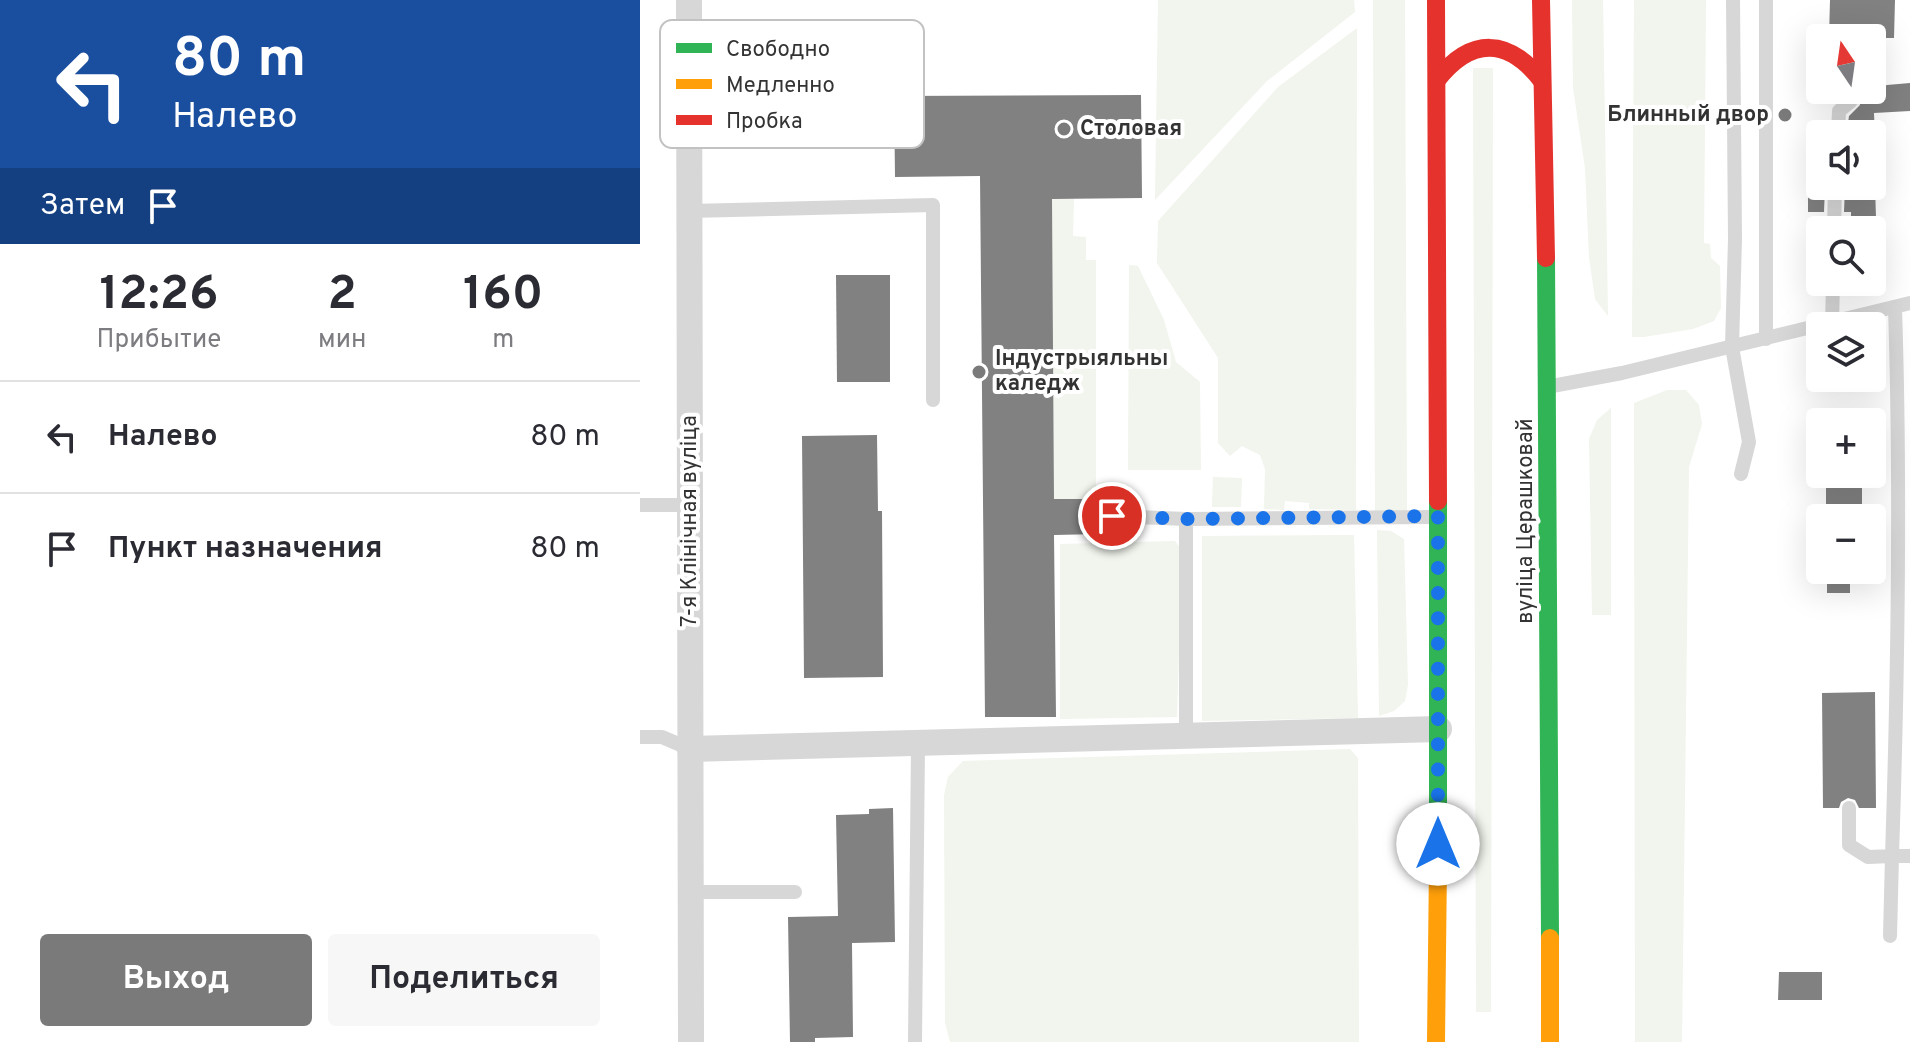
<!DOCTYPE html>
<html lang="ru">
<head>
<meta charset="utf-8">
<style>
  :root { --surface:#fff; --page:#f7f7f7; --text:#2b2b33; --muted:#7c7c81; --line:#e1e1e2; --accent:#7a7a7a }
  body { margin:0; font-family:Overpass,sans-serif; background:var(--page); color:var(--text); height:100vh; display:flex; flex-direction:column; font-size:30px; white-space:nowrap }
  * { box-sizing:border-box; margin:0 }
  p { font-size:26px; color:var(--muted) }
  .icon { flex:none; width:44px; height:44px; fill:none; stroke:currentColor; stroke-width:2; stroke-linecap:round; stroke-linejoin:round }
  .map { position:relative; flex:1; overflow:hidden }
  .sheet { display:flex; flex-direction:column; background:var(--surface); width:640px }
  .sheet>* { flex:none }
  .top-card { background:#1a4fa0; color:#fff; overflow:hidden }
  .needle { width:52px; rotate:347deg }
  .fabs { position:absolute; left:1166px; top:24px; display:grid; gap:16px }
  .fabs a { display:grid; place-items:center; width:80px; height:80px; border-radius:8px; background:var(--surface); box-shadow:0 8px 32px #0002; font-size:40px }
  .pin { position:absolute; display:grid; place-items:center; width:68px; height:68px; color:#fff; margin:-34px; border:4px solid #fff; border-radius:50%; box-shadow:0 2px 8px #0007 }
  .me { position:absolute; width:88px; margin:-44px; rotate:0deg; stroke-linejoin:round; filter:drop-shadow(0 0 6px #0008) }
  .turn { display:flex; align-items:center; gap:28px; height:168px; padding:0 40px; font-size:36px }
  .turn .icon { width:104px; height:104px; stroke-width:2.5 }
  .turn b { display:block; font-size:56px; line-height:68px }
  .then { display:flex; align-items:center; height:76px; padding:0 40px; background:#0003; gap:16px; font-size:30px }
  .eta { display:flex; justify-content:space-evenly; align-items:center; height:136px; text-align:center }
  .eta b { font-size:48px; font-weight:700; line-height:56px }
  .primary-button { display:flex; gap:16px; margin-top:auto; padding:16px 40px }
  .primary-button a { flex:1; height:92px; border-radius:8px; background:var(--accent); color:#fff; font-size:32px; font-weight:700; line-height:92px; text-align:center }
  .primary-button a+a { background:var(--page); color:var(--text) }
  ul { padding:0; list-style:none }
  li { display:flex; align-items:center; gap:24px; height:112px; padding:0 40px; border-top:2px solid var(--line) }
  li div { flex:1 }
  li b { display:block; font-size:30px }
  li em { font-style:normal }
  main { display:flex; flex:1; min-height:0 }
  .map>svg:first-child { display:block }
  .green { fill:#f1f5ed }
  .building { fill:#818181 }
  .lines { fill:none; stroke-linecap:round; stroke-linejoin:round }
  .lane { stroke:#d7d7d7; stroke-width:14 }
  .street { stroke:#d7d7d7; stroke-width:26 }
  .fast { stroke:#30b455; stroke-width:18 }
  .slow { stroke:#ff9f0a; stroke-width:18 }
  .jam { stroke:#e5322d; stroke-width:18 }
  .route { stroke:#1a73e8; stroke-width:14; stroke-dasharray:0 25.2 }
  .poi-dot { fill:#7a7a7a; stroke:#fff; stroke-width:3 }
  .labels { text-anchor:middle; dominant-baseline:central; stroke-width:8; stroke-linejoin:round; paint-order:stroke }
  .poi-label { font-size:22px; font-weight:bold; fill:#333; stroke:#fff; text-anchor:start }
  .street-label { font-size:22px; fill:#333; stroke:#fff }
  .key { fill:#fff; stroke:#c2c2c2; stroke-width:2 }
  .key-label { font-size:22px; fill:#333 }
</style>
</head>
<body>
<main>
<section class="sheet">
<div class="top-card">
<div class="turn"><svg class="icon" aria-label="left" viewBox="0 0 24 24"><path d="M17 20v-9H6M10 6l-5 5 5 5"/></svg><div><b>80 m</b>Налево</div></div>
<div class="then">Затем<svg class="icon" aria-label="arrive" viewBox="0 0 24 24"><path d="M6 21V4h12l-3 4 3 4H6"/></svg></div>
</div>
<div class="eta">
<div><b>12:26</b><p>Прибытие</p></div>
<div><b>2</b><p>мин</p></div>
<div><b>160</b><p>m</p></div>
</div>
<ul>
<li><svg class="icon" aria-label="left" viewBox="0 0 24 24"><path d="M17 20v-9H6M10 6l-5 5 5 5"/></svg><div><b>Налево</b></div><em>80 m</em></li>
<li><svg class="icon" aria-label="arrive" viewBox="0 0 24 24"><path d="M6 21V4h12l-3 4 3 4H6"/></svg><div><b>Пункт назначения</b></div><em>80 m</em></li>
</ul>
<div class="primary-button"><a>Выход</a><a>Поделиться</a></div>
</section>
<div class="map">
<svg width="1270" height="1042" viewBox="0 0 1270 1042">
  <rect width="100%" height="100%" fill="#fff"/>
  <!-- green -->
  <g class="green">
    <path d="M518,0H714L715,12L627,81L515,200Z"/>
    <path d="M733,0H765L767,513L735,512Z"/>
    <path d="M932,0H963L968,316L955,299L949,257L945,168L933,88Z"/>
    <path d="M994,0H1066L1064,243L1070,244L1071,258L1080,266L1081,308L1074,321L1053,329L1004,337H992Z"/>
    <path d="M717,28L716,510L669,509V503L645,501L644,510L624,509L625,469L620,455L602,446L590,456L578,443V358L517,263L518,221L638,87Z"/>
    <path d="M833,68H853L851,1012H836Z"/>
    <path d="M397,199H434L433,236L446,237V260H456V499H428L414,504L412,214Z"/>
    <path d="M489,265L498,266L524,320L536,362L560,382L561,470H488Z"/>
    <path d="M1027,390H1046L1059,405L1062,424L1049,467L1042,1042H995L994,403Z"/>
    <path d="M971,408V615H952L949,439L957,420Z"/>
    <path d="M573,477L602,478L601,507H572Z"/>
    <path d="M737,530L751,531L764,539L768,685L765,701L754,711L739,716Z"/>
    <path d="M714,535L718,718L562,721V536Z"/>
    <path d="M535,541L542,551L537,717L420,719V544Z"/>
    <path d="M710,749L718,758L719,1042H310L305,1023L304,795L308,777L323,761Z"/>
  </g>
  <!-- building -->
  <g class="building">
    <path d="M1190,0H1255L1254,38H1189Z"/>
    <path d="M1233,83V90L1247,85L1270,83V111L1234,113L1235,143L1232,134H1223L1208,123L1209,116L1220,105L1219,95L1232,90Z"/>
    <path d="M501,95L502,198L412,199L414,499H461V534L414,535L416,717H345L340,176L255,177L254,96Z"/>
    <path d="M1168,186H1185L1184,212H1168Z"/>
    <path d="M1205,186H1235L1236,218L1211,219V212H1204Z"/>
    <path d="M196,275H250V382H197Z"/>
    <path d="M237,435L238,511H242L243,677L164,678L162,436Z"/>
    <rect x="1186" y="474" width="36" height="44"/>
    <rect x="1187" y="570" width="23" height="23"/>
    <path d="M1235,692L1236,808H1219L1215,800L1208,798L1201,802L1199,808H1183L1182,693Z"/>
    <path d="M253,808L255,942L212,943L213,1037L175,1038V1042H150L148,917L198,916L196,815L229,814V809Z"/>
    <path d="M1139,972H1182V1000H1138Z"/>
  </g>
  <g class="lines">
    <!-- lane -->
    <g class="lane">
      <path d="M1093,0L1095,239L1092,347L1109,442L1101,474"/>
      <path d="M1198,134L1199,111L1211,101"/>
      <path d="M49,211L293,205V400"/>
      <path d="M1194,230L1195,186"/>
      <path d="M1192,323L1193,282"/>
      <path d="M1126,339V0"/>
      <path d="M912,386L982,373L1270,303"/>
      <path d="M0,505H50"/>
      <path d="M472,516L546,519L794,517"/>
      <path d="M546,519V736"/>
      <path d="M0,737H22L50,749"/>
      <path d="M1209,808V845L1228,857L1252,856C1258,673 1261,491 1255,308"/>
      <path d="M50,892H155"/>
      <path d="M1250,936L1252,856H1270"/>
      <path d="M275,1042L278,745"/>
    </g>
    <!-- street -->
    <g class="street">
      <path d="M49,0L51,1042"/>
      <path d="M50,749L799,729"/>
    </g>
    <!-- fast -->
    <g class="fast">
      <path d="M906,258L910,938"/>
      <path d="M798,864V501"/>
    </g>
    <!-- slow -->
    <g class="slow">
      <path d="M910,938V1042"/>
      <path d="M796,1042L798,864"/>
    </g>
    <!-- jam -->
    <g class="jam">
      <path d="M796,0L798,501"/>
      <path d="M901,0L906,258"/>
      <path d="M797,80C831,37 868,37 902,81"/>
    </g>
  </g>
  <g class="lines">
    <!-- route -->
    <path class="route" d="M472,516L546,519L798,516V844"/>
  </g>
  <!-- markers -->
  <g class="poi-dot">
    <circle cx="1145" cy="115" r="8"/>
    <circle cx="424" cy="129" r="8"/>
    <circle cx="339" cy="372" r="8"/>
  </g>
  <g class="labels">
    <!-- poi labels -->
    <g class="poi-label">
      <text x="1129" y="115" text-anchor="end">Блинный двор</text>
      <text x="440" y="129">Столовая</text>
      <text x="355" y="359">Індустрыяльны<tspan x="355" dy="25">каледж</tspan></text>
    </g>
    <!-- street labels -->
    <g class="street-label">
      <text transform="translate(50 521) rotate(-90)">7-я Клінічная вуліца</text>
      <text transform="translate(886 521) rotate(-90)">вуліца Церашковай</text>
    </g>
  </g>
  <!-- legend -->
  <rect x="20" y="20" width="264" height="128" rx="12" class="key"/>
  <rect x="36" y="43" width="36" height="10" fill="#30b455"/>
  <rect x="36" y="79" width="36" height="10" fill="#ff9f0a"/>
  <rect x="36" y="115" width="36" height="10" fill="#e5322d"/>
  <g class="key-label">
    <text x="86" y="56">Свободно</text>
    <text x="86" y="92">Медленно</text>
    <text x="86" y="128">Пробка</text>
  </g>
</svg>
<div class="fabs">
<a><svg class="needle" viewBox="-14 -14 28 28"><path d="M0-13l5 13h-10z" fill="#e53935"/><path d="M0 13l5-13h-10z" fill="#7c7c81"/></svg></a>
<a><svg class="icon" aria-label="sound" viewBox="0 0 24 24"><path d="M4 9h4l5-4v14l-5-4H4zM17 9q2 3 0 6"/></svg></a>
<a><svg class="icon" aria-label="search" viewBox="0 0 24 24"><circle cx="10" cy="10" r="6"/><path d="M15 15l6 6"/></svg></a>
<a><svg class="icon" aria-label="layers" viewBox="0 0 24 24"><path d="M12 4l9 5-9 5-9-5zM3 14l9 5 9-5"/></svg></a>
<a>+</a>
<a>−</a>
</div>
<div class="pin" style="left:472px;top:516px;background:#d93025"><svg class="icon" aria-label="arrive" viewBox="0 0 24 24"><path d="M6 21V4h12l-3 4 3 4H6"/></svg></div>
<svg class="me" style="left:798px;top:844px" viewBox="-20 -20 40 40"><circle r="19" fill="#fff"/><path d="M0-13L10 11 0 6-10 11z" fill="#1a73e8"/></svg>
</div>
</main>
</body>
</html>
